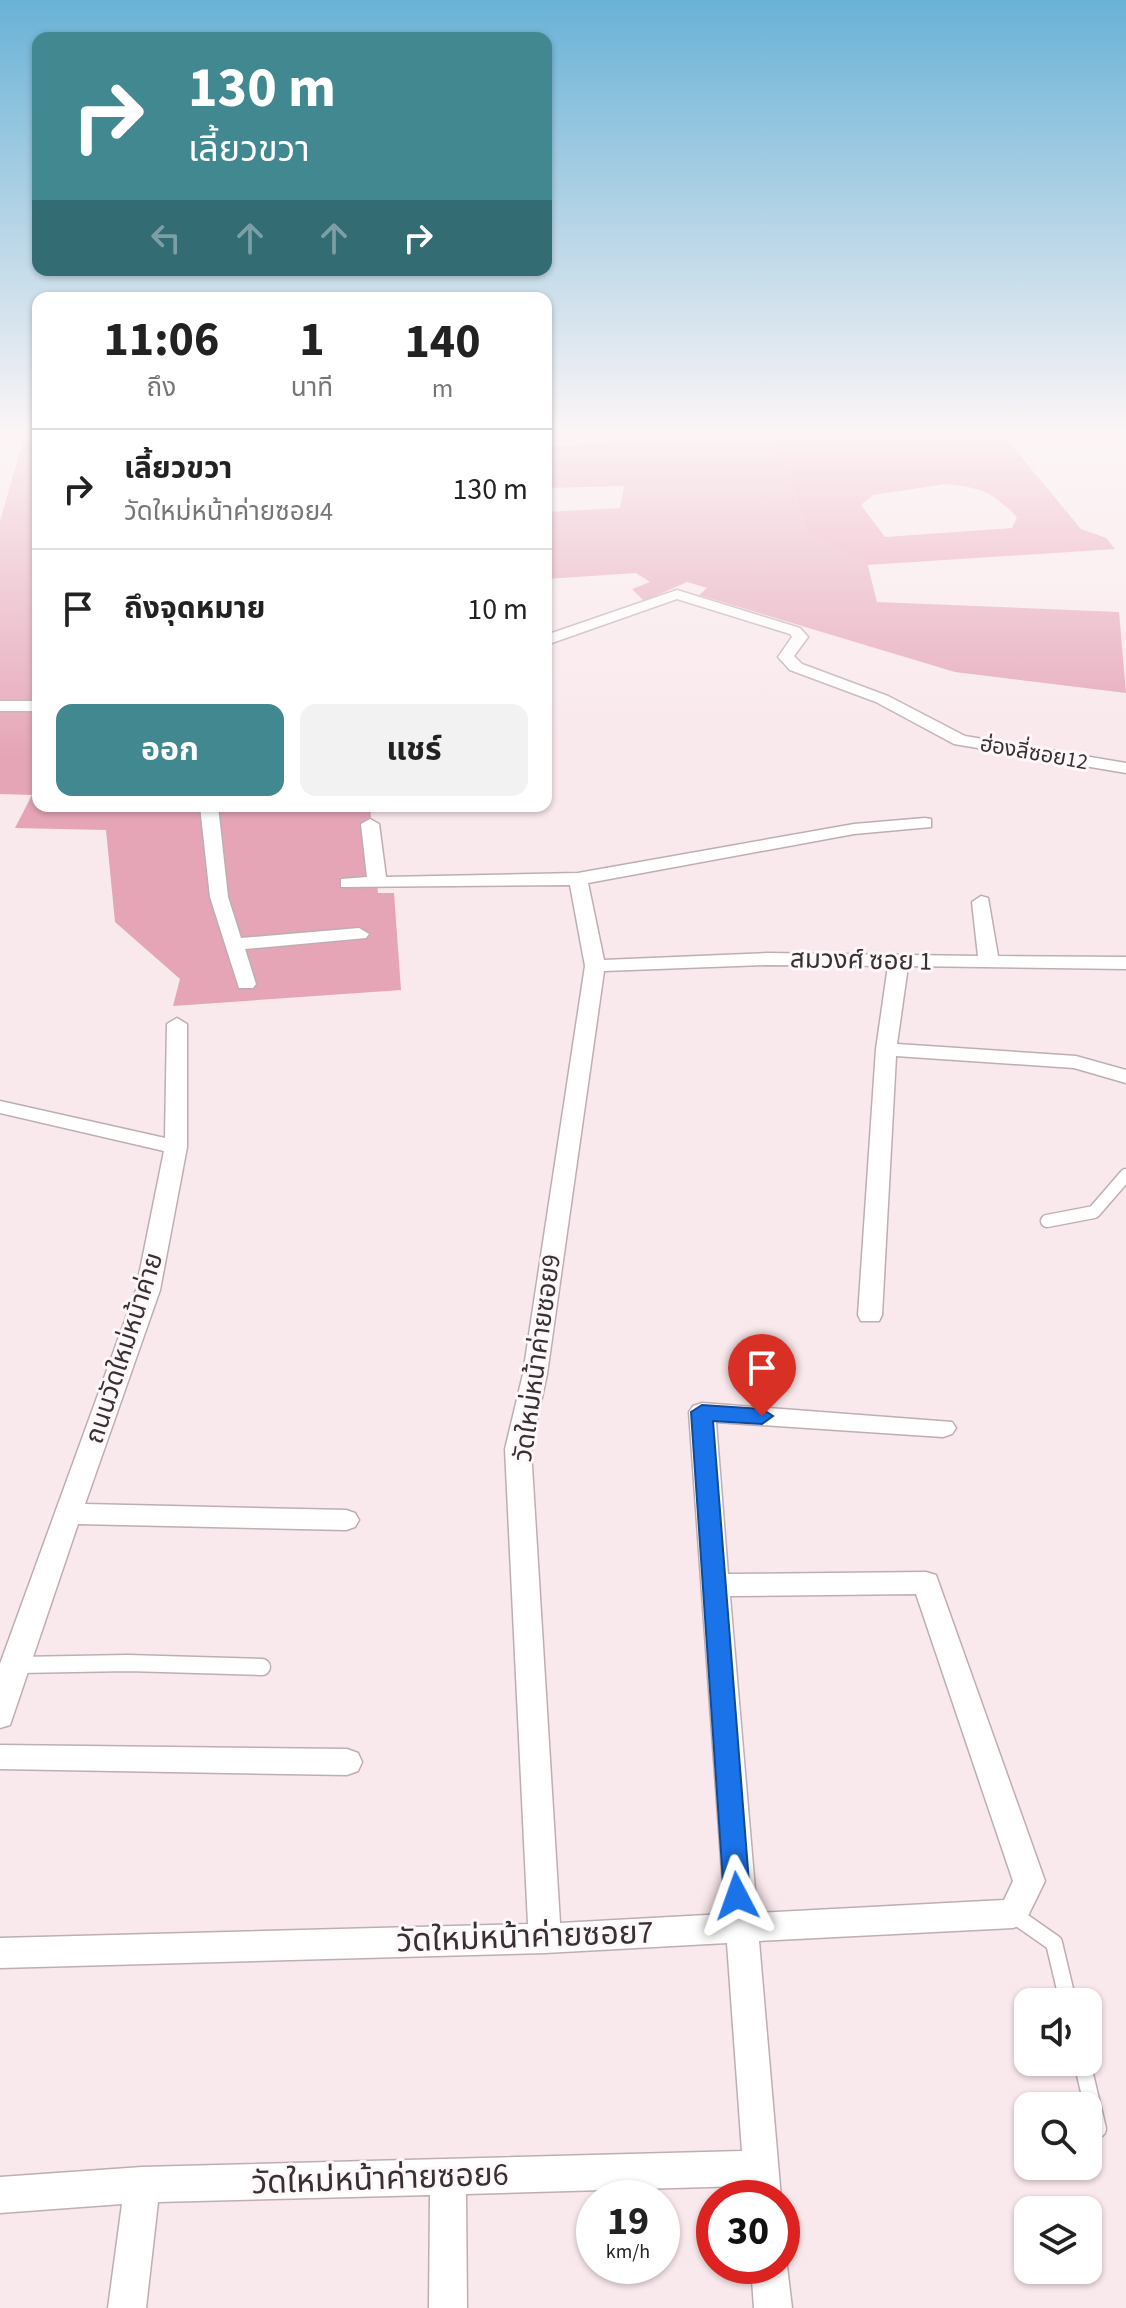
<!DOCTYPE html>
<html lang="th">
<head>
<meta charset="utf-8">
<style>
  :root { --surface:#fff; --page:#f2f2f2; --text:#222; --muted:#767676; --line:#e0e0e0; --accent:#428891 }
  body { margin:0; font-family:"Source Sans 3","Noto Sans Thai",sans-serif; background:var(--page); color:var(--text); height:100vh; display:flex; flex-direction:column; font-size:30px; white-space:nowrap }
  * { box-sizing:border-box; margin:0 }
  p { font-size:26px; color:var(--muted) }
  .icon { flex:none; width:44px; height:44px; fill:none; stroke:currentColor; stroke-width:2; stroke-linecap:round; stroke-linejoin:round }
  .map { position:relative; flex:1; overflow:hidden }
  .panel { position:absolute; left:32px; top:292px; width:520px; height:520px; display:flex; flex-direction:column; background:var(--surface); border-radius:16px; box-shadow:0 2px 6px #0004 }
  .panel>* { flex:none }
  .hud { position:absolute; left:32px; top:32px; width:520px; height:244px; border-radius:16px; box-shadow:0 2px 6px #0004; background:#428891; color:#fff; overflow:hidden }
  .fabs { position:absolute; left:1014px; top:1988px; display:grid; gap:16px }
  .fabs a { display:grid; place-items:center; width:88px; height:88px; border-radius:16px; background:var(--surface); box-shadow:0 2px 6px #0004; font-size:40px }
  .speed { position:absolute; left:576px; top:2180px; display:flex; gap:16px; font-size:40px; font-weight:700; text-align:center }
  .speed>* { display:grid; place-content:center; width:104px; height:104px; border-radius:50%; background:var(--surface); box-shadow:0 2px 6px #0004; line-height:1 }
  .speed small { font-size:20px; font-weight:400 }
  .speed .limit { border:12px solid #d22; background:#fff; color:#111 }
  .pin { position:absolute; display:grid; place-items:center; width:68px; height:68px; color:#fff; margin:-82px -34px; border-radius:50% 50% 50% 0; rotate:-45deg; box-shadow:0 0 8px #0007 }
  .pin .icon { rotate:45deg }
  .me { position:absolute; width:88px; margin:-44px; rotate:356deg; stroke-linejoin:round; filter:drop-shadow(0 0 6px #0008) }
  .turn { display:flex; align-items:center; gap:28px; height:168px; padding:0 24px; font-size:36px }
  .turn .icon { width:104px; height:104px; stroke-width:2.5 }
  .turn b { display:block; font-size:56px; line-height:68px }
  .lanes { display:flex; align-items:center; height:76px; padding:0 24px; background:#0003; justify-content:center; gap:40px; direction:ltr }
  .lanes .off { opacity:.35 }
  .eta { display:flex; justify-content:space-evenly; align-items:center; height:136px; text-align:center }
  .eta b { font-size:48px; font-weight:700; line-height:56px }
  .primary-button { display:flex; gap:16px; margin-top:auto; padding:16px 24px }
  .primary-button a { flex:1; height:92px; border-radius:16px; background:var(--accent); color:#fff; font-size:32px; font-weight:700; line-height:92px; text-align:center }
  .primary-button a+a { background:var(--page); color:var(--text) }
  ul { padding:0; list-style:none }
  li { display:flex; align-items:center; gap:24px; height:120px; padding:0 24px; border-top:2px solid var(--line) }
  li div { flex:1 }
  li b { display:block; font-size:30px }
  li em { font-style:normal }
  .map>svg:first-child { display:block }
  .green { fill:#e5a5b7 }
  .forest { fill:#e99db3; fill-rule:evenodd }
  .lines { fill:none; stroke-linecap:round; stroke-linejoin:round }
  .service-far1-casing { stroke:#beaeb2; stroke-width:15 }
  .service-casing { stroke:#beaeb2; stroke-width:19 }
  .minor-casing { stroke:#beaeb2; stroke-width:3 }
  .service-far1 { stroke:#fff; stroke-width:12 }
  .service { stroke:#fff; stroke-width:16 }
  .minor { fill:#fff; fill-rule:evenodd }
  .route { fill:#1a73e8; stroke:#114b97; stroke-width:2 }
  .labels { text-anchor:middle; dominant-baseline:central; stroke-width:6; stroke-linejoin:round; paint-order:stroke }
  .far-street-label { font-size:22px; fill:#383133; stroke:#fff8fa }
  .street-label { font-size:26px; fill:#383133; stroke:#fff8fa }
  .near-street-label { font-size:32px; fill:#383133; stroke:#fff8fa }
</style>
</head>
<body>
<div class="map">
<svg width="1126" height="2308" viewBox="0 0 1126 2308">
  <rect width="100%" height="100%" fill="#f9e8ec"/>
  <!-- green -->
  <g class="green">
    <path d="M25,434H38V806H370L378,893H394L401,990L173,1006L180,979L115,922L106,830L15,828L32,795L0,794V521Z"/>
    <path d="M630,434H769L788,470L807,534L867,562L877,602L1119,612L1126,693L955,672L699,595L707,588L687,582L644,601L632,589L650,582L636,573L546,579V512L620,508L624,486L546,488V446L630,442Z"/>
  </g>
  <!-- forest -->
  <path class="forest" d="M769,434H1002L1081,529L1106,538L1115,549L867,565L866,562L807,534L788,470ZM946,484C982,488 991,491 1017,517L1012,528L885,537L861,505L873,495Z"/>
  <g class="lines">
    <!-- service-far1 casing -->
    <g class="service-far1-casing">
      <path id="service-far1" d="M1047,1221L1094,1212L1126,1175"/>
    </g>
    <!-- service casing -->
    <g class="service-casing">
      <g id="service">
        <path d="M19,1665L128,1663L262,1667"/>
        <path d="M1014,1915L1054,1943L1068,2002"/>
        <path d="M1082,2062L1098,2129"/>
      </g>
    </g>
    <!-- minor casing -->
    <g class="minor-casing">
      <g id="minor">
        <path d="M677,590L800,628L808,637L794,656L802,664L888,696L965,736L1126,763V773L954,744L876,702L790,670L778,657L792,637L790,634L677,599L546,645V635Z"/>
        <rect x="0" y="701" width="38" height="10"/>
        <path d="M200,806H218L228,897L241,938L359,928L369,934L366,938L245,949L256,984L253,988H239L210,897Z"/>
        <path d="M925,818L931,819V827L854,834L588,883L604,960L767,953L978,956L972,902L981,896L988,898L998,956L1126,957V969L908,966L897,1044L1076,1056L1126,1070V1083L1074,1068L896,1056L882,1315L879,1321H861L858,1315L876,1049L888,966L767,965L604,971L547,1374L531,1449L560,1923L725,1914L689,1412L693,1406L702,1403L952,1422L956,1428L952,1434L943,1437L716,1422L728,1574L926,1572L936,1575L1045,1881L1024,1924L1013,1928L759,1941L781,2198H745L744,2186L466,2194L467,2308H429L430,2195L158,2202L146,2308H108L122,2204L0,2213V2177L142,2167L742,2151L727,1943L545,1953L0,1968V1938L528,1924L505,1449L523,1374L585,966L570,885L341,887V879L367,877L361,824L370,819L379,824L386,877L578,873L854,824ZM916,1594L1013,1881L1004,1900L757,1913L730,1596Z"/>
        <path d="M177,1018L187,1024V1147L160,1290L85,1504L346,1510L355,1513L359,1520L355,1527L346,1530L78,1524L10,1725L0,1728V1664L136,1290L164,1151L0,1113V1101L165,1138L167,1024Z"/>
        <path d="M0,1745L347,1749L358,1753L362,1762L358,1771L347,1775L0,1769Z"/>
        <path d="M782,2253L787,2266L792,2308H754L751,2266H782Z"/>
      </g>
    </g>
    <!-- service-far1 -->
    <use href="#service-far1" class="service-far1"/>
    <!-- service -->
    <use href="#service" class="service"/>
    <!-- minor -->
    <use href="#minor" class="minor"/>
  </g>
  <!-- sky -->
  <linearGradient id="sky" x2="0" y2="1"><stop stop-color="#69b2d6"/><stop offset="0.57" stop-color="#fcf5f6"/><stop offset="1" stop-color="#fcf5f6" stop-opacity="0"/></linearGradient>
  <rect width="1126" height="757" fill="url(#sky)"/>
  <!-- route -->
  <path class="route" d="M702,1405L762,1409L773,1416L762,1424L713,1421L750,1896L746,1904L737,1907L728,1904L724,1896L691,1412Z"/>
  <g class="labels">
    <!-- far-street labels -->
    <g class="far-street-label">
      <text transform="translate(1034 753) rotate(10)">ฮ่องลี่ซอย12</text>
    </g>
    <!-- street labels -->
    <g class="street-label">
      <text transform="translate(861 960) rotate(1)">สมวงศ์ ซอย 1</text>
      <text transform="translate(124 1348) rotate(-72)">ถนนวัดใหม่หน้าค่าย</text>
      <text transform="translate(537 1358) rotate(-82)">วัดใหม่หน้าค่ายซอย9</text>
    </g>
    <!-- near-street labels -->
    <g class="near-street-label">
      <text transform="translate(525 1937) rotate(-2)">วัดใหม่หน้าค่ายซอย7</text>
      <text transform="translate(380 2179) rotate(-2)">วัดใหม่หน้าค่ายซอย6</text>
    </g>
  </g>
</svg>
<div class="fabs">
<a><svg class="icon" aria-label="sound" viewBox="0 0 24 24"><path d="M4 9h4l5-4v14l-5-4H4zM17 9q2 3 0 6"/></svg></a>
<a><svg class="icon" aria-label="search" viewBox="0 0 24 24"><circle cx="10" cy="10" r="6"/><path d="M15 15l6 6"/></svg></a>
<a><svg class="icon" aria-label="layers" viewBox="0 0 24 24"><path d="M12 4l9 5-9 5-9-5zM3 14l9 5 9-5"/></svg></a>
</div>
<div class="speed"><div>19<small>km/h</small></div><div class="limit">30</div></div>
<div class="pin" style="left:762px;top:1416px;background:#d93025"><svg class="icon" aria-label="arrive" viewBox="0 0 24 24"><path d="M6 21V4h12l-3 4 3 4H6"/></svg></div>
<svg class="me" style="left:737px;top:1896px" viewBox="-20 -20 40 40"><path d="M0-17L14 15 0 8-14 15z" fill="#1a73e8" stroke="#fff" stroke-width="4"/></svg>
<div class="hud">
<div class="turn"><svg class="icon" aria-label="right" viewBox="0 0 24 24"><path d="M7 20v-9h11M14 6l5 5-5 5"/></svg><div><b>130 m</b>เลี้ยวขวา</div></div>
<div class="lanes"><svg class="icon off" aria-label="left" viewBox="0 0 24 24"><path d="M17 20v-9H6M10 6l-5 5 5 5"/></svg><svg class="icon off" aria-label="ahead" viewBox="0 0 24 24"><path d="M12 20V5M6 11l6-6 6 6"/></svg><svg class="icon off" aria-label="ahead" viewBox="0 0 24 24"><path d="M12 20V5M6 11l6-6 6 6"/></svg><svg class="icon" aria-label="right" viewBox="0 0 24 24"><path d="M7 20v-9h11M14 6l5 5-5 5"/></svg></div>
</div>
<section class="panel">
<div class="eta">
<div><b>11:06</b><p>ถึง</p></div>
<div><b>1</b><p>นาที</p></div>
<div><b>140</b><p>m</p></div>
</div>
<ul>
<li><svg class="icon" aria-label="right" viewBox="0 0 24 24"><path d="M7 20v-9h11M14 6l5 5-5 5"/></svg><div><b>เลี้ยวขวา</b><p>วัดใหม่หน้าค่ายซอย4</p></div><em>130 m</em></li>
<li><svg class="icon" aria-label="arrive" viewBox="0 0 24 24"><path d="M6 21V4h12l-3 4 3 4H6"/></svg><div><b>ถึงจุดหมาย</b></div><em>10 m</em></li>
</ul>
<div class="primary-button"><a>ออก</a><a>แชร์</a></div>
</section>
</div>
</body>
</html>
